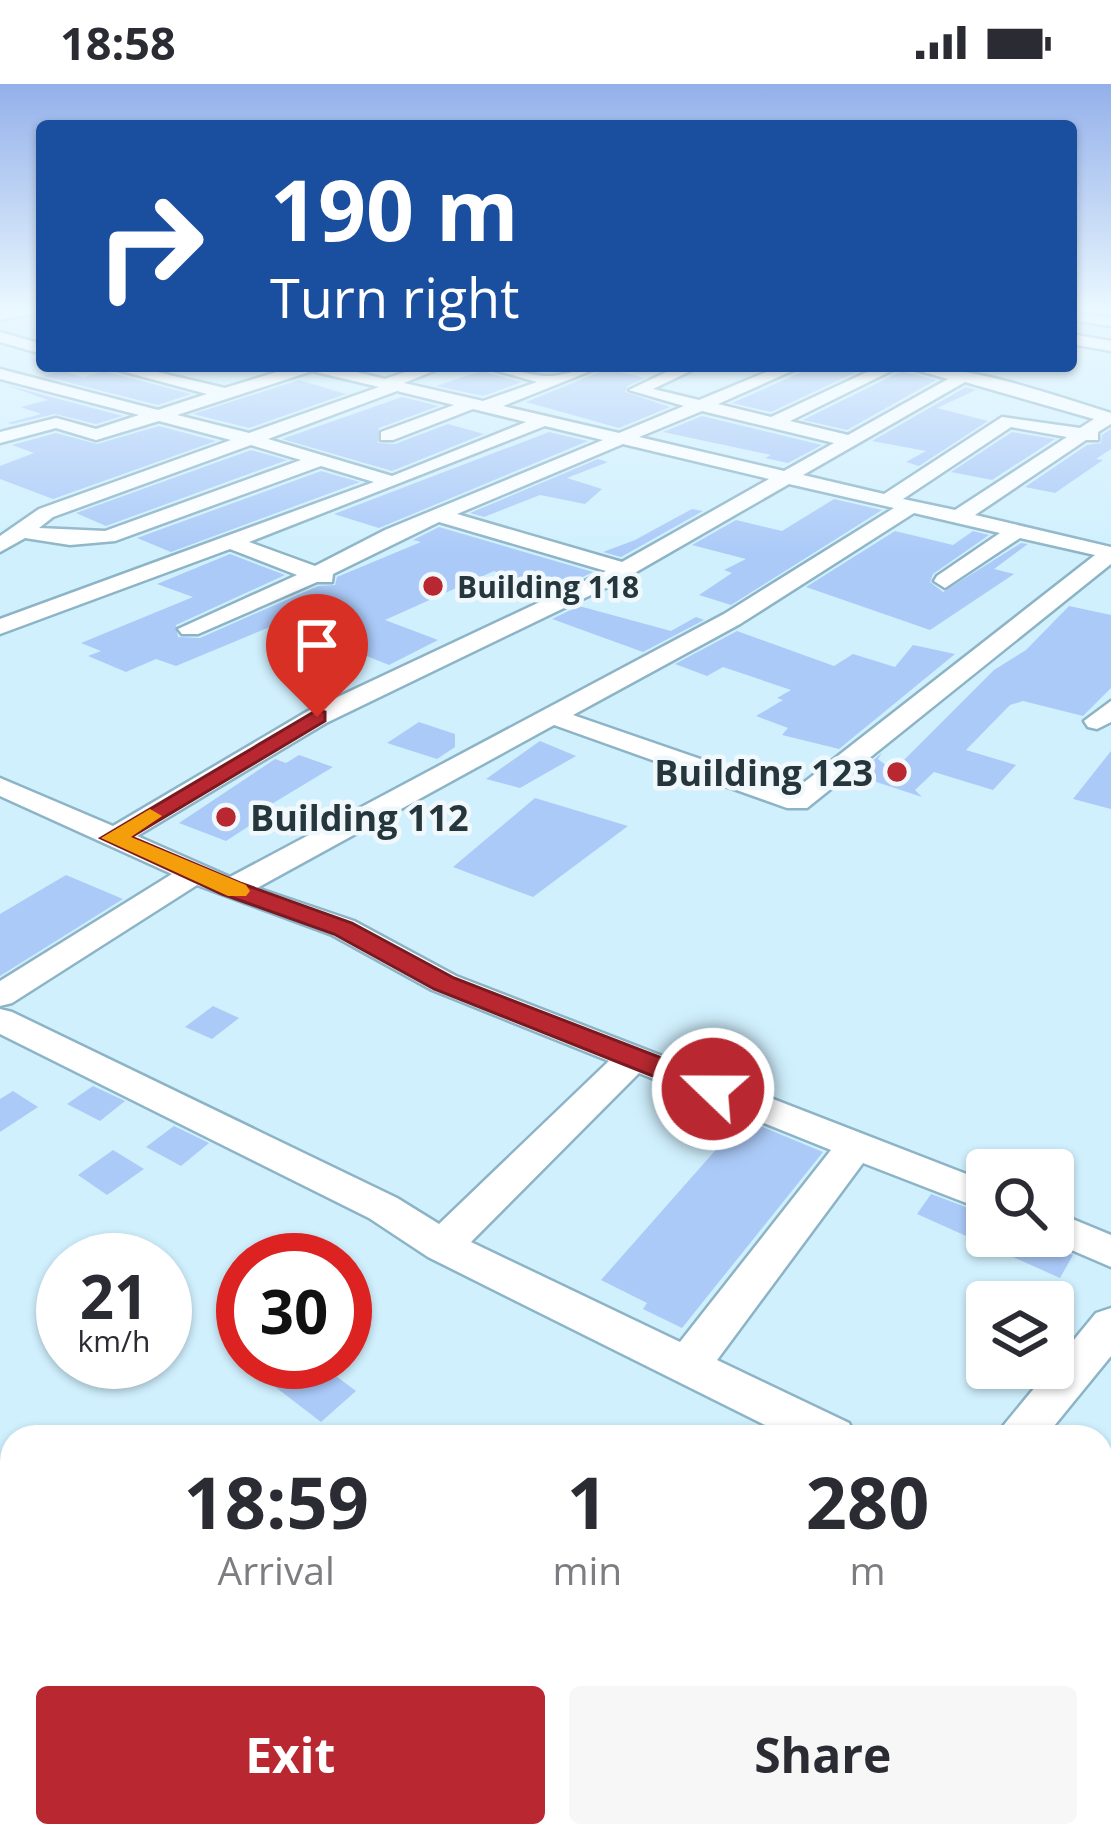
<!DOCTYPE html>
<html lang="en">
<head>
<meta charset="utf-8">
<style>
  :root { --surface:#fff; --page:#f7f7f7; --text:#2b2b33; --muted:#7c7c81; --accent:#b92830 }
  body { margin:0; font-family:"Open Sans",sans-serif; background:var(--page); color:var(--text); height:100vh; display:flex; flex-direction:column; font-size:45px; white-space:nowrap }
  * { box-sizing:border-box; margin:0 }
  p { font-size:39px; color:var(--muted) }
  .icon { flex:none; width:66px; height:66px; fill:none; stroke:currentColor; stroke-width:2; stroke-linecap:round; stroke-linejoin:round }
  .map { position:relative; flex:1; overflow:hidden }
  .side { position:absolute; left:0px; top:1341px; width:1113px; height:423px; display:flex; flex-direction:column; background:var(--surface); border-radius:36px 36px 0 0; box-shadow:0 3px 9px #0004 }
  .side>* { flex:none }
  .top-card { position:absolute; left:36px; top:36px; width:1041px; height:252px; border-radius:12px; box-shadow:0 3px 9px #0004; background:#1a4fa0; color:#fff; overflow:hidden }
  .tools { position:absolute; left:966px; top:1065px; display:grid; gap:24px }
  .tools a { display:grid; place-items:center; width:108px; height:108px; border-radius:12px; background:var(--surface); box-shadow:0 3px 9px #0004; font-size:60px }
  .speed { position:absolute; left:36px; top:1149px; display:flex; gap:24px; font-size:60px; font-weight:700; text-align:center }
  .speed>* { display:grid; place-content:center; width:156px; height:156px; border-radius:50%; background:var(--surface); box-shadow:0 3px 9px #0004; line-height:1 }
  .speed small { font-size:30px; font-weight:400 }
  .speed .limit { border:18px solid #d22; background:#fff; color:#111 }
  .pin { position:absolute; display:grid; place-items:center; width:102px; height:102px; color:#fff; margin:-123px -51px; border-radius:50% 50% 50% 0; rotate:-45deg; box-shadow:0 0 12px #0007 }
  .pin .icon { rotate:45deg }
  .me { position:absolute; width:132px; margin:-66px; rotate:292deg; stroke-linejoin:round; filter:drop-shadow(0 0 9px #0008) }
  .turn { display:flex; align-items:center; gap:42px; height:252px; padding:0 36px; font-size:54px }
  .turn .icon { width:156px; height:156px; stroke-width:2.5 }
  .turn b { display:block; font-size:84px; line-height:102px }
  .eta { display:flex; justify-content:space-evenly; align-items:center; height:204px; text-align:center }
  .eta b { font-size:72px; font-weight:700; line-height:84px }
  .primary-button { display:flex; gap:24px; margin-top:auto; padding:24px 36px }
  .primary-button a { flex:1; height:138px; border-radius:12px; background:var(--accent); color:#fff; font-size:48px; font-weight:700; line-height:138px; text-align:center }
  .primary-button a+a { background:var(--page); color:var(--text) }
  .status { display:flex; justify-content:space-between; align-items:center; height:84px; padding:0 60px; background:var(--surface); direction:ltr }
  .status svg { height:33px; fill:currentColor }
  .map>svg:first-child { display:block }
  .building { fill:#abcaf8 }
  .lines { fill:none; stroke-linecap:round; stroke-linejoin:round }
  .minor-casing { stroke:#8db4c6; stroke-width:5 }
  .minor { fill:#fff; fill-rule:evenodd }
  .route { fill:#b92830; stroke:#781a1f; stroke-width:3 }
  .slow { fill:#f59e0b }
  .poi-dot { fill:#b92830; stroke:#f1f8fc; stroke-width:4.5 }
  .labels { text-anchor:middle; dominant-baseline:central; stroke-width:9; stroke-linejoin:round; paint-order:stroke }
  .far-poi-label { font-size:30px; font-weight:bold; fill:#26363d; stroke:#f1f8fc; text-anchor:start }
  .poi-label { font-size:36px; font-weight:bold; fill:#26363d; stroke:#f1f8fc; text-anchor:end }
</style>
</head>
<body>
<div class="status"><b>18:58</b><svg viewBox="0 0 49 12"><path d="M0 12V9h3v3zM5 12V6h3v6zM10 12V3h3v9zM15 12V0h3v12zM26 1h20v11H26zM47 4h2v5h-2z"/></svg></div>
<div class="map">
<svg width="1111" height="1762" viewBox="0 0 1111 1762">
  <rect width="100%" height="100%" fill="#d0f0fe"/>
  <!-- building -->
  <g class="building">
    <path d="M816,282H869L771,328L732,319Z"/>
    <path d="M607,285L645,294L627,302L625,308L670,323L619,344L526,318Z"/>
    <path d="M63,287L83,293L104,287L191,310L158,321L43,292Z"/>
    <path d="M481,287L522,298L483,312L436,302Z"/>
    <path d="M902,287L936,296L847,346L803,336Z"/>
    <path d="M299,296L346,310L249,344L193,330Z"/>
    <path d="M6,301L123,332L96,340L55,330L12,340L8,339L41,330L21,323L48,316Z"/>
    <path d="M966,303L976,306L937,324L988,337L919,382L906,378L926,367L872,357Z"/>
    <path d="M402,313L439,322L379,344L378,359L395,360L448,340L484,350L392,387L282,355Z"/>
    <path d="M702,332L822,361L788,379L765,374L771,371L663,348Z"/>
    <path d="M159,342L216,357L53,415L0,395V382L34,369L12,361L56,349L97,360Z"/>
    <path d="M1111,345V365L1096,375L1103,376L1055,409L1025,403L1087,361L1101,359L1102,351Z"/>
    <path d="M549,348L588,357L379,444L334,430Z"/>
    <path d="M1012,348L1055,355L992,396L951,388Z"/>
    <path d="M251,366L287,376L106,442L76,429Z"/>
    <path d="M598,375L608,378L567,394L602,405L585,420L540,411L484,433L470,429Z"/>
    <path d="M321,387L360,398L171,468L137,454Z"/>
    <path d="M834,415L882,426L731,521L699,511L732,489L724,486L746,475L692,461L736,436L782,447Z"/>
    <path d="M692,425L703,427L621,473L603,468L635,456Z"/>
    <path d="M439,443L593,488L553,507L494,487L385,536L438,556L389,581L282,538L176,582L156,575L126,588L88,572L101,567L81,559L193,513L157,500L230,470L285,491L176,541L178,553L200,554L318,502L335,501L337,493L421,458L413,456Z"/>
    <path d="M895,447L953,461L973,447L989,451L933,490L930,498L943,508L1021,459L1028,460L994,485L1014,490L930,546L806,503Z"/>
    <path d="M579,522L671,547L696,533L704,536L643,568L552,535Z"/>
    <path d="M1069,522L1111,531V604L1083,632L1023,617L1010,621L966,666L1016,681L993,706L934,688L915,706L922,713L855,691L882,669L878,675L893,687L994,586L1026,566Z"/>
    <path d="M737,547L834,582L853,570L895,583L913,561L955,570L839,665L782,651L788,644L756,632L783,616L777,614L791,606L723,583L707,592L675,580Z"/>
    <path d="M419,638L455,650V663L437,675L387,659Z"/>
    <path d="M540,657L576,672L520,704L486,695Z"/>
    <path d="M1111,667V725L1073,715Z"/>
    <path d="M299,671L333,683L265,724L272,727L226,757L179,739L275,675L286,679Z"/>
    <path d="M535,714L628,742L533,813L453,783Z"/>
    <path d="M66,791L123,815L0,892V830Z"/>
    <path d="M213,922L239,934L212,955L185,943Z"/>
    <path d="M93,1002L125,1017L100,1037L67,1020Z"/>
    <path d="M13,1007L38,1023L0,1048V1015Z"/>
    <path d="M743,1035L823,1068L682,1244L643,1225L647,1219L601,1196Z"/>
    <path d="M174,1042L209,1059L181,1082L146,1063Z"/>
    <path d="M113,1066L144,1085L107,1111L78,1091Z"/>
    <path d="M931,1110L987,1131V1152H1035L1073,1171L1060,1194L917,1130Z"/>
    <path d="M285,1152L332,1176H260Z"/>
    <path d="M303,1278H317L356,1307L321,1338L274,1302Z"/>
  </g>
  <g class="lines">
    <!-- minor casing -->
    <g class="minor-casing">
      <g id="minor">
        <path d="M20,224H42V228L0,236V228Z"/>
        <path d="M1071,228L1111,234V242L1071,236Z"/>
        <path d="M0,248L42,260V270L0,258Z"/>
        <path d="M1071,250L1111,257V267L1071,260Z"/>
        <path d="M103,282H131L225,304L296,282H331L385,295L423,282H446L404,299L483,317L537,298L480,282C504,282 531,293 552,292C569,291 584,282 603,282L503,322L619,349L684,322L629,306L679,282H701L653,305L699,316L781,282H803L718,320L771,333L880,282H901L790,337L848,351L948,295L902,282C974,282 1043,308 1111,329V340L1098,348V356H1086L975,431L1111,463V480L807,724H787L554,641L257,804L354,837L456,892L987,1098V1127L863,1079L717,1276L849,1339L856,1353H789L428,1173L369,1134L0,950V925L12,928L397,1114L439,1140L609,977L432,906L332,851L197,801L12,919L0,922V897L172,790L0,712V694L113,742L308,627L606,487L439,438L333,490L332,498H317L198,550H182L178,545L297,491L230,465L0,550V535L374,398L321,382L115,457L70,461L25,454L0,468V452L39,425L231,356L159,337L96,356L56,344L0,359V348L56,334L96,345L139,331L0,295V285L158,326L207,310ZM312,287L379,303L249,349L177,331ZM965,298L1094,335L1080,344L1002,333L884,410L803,391ZM397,307L454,321L381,348V356H393L473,325L526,338L392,392L268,355ZM702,327L834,359L784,387L639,353ZM545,342L603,356L385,446L315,482L249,458ZM1011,343L1067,353L955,426L903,415ZM623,360L769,395L622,478L457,430ZM251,361L301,376L105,447L39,444L53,433ZM789,400L894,424L724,530L230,793L137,752L326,639L624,495ZM914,429L1000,449L937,492L934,497L945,504L1020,454L1095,471L793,707L573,631L740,540ZM639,989L831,1066L680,1258L471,1158Z"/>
        <path d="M1111,617V638L1097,645L1088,643L1084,637Z"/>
        <path d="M1053,1127L1111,1151V1183L1039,1152H1053Z"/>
        <path d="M1111,1224V1272L1045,1353H994L1096,1229Z"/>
        <path d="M1101,1666L1111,1670V1727L1101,1723Z"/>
        <path d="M613,1752H676L672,1762H609Z"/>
      </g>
    </g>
    <!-- minor -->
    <use href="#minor" class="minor"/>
  </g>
  <!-- sky -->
  <linearGradient id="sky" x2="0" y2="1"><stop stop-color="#93b0ea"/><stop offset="0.48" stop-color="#eaf8ff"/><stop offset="1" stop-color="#eaf8ff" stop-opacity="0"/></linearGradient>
  <rect width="1111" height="470" fill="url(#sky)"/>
  <!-- route -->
  <path class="route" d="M317,626L325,628V637L131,753L240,799L352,839L454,894L724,998L729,1005L724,1012H703L434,905L334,850L222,810L101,754Z"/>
  <!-- slow -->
  <path class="slow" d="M150,725L162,732L131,753L246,801L250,807L246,812H228L101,754Z"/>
  <!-- markers -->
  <g class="poi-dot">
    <circle cx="433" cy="502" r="12"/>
    <circle cx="897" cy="688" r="12"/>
    <circle cx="226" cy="733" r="12"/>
  </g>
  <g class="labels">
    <!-- far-poi labels -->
    <g class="far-poi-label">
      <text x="457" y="502">Building 118</text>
    </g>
    <!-- poi labels -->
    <g class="poi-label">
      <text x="873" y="688">Building 123</text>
      <text x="250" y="733" text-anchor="start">Building 112</text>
    </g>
  </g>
</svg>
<div class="tools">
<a><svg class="icon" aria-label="search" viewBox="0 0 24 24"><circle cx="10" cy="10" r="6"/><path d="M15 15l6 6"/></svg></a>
<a><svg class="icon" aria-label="layers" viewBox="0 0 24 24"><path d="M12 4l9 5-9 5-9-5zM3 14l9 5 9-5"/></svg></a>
</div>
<div class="speed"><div>21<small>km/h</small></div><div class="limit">30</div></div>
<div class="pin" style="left:317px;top:633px;background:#d93025"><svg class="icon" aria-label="arrive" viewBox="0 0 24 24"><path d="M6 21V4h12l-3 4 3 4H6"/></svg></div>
<svg class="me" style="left:713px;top:1005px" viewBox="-20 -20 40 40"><circle r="17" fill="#b92830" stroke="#fff" stroke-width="3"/><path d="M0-11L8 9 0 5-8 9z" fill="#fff"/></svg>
<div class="top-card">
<div class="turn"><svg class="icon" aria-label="right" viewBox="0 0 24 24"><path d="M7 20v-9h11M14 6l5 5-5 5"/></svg><div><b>190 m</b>Turn right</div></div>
</div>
<section class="side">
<div class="eta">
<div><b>18:59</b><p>Arrival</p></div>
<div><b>1</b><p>min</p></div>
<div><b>280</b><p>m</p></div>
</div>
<div class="primary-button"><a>Exit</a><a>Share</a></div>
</section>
</div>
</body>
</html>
